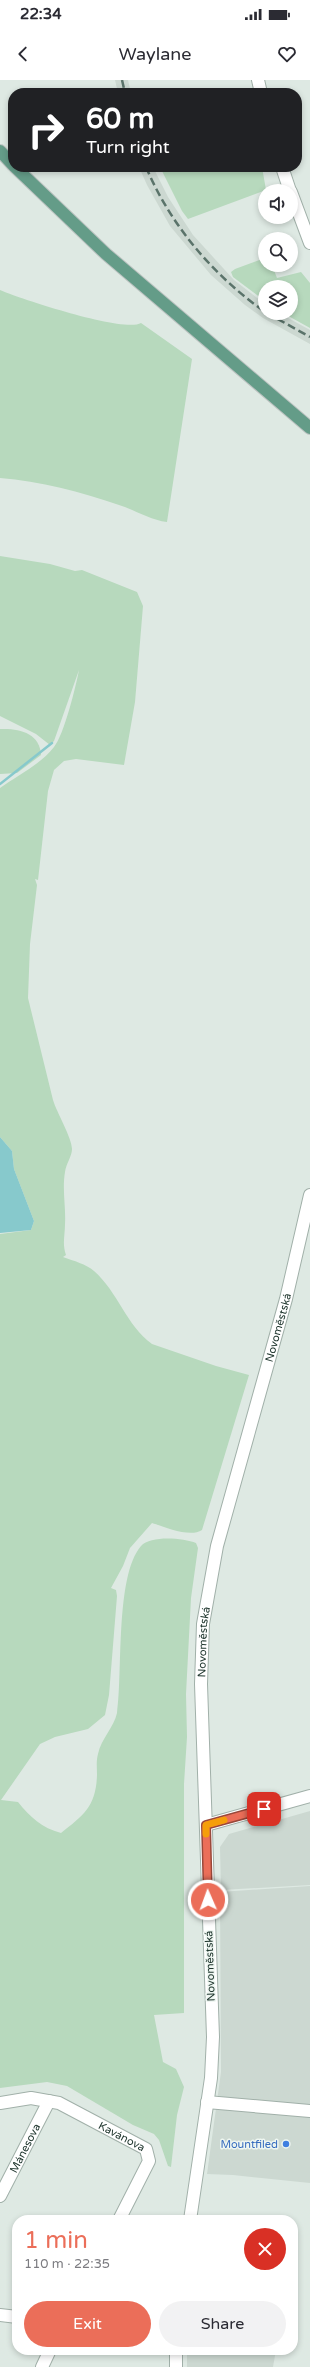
<!DOCTYPE html>
<html lang="en">
<head>
<meta charset="utf-8">
<style>
  :root { --surface:#fff; --page:#f2f2f3; --text:#2b2b33; --muted:#7c7c81; --accent:#eb6e59 }
  body { margin:0; font-family:"Varela Round",sans-serif; background:var(--page); color:var(--text); height:100vh; display:flex; flex-direction:column; font-size:15px; white-space:nowrap }
  * { box-sizing:border-box; margin:0 }
  p { font-size:13px; color:var(--muted) }
  .icon { flex:none; width:22px; height:22px; fill:none; stroke:currentColor; stroke-width:2; stroke-linecap:round; stroke-linejoin:round }
  .map { position:relative; flex:1; overflow:hidden }
  .side { position:absolute; left:12px; top:2135px; width:286px; height:140px; display:flex; flex-direction:column; background:var(--surface); border-radius:16px; box-shadow:0 2px 6px #0003 }
  .side>* { flex:none }
  .top-card { position:absolute; left:8px; top:8px; width:294px; height:84px; border-radius:16px; box-shadow:0 2px 6px #0003; background:#202124; color:#fff; overflow:hidden }
  .controls { position:absolute; left:258px; top:104px; display:grid; gap:8px }
  .controls a { display:grid; place-items:center; width:40px; height:40px; border-radius:50%; background:var(--surface); box-shadow:0 2px 6px #0003; font-size:20px }
  .pin { position:absolute; display:grid; place-items:center; width:34px; height:34px; color:#fff; margin:-17px; border-radius:8px; box-shadow:0 2px 6px #0006 }
  .me { position:absolute; width:44px; margin:-22px; rotate:358deg; stroke-linejoin:round; filter:drop-shadow(0 0 3px #0008) }
  .turn { display:flex; align-items:center; gap:14px; height:84px; padding:0 12px; font-size:18px }
  .turn .icon { width:52px; height:52px; stroke-width:2.5 }
  .turn b { display:block; font-size:28px; line-height:34px }
  .round { display:grid; place-items:center; flex:none; width:42px; height:42px; border-radius:21px; background:var(--page) }
  .head { display:flex; align-items:center; justify-content:space-between; height:68px; padding:0 12px }
  h1 { font-size:24px; font-weight:600; line-height:30px; color:var(--accent) }
  .action { display:flex; gap:8px; margin-top:auto; padding:8px 12px }
  .action a { flex:1; height:46px; border-radius:24px; background:var(--accent); color:#fff; font-size:16px; font-weight:600; line-height:46px; text-align:center }
  .action a+a { background:var(--page); color:var(--text) }
  .status { display:flex; justify-content:space-between; align-items:center; height:28px; padding:0 20px; background:var(--surface); direction:ltr }
  .status svg { height:11px; fill:currentColor }
  header { display:flex; justify-content:space-between; align-items:center; height:52px; padding:0 12px; background:var(--surface); font-size:18px; font-weight:600 }
  .map>svg:first-child { display:block }
  .built { fill:#ccd8d1 }
  .green { fill:#b7d9bd }
  .water { fill:#87c9cc }
  .lines { fill:none; stroke-linecap:round; stroke-linejoin:round }
  .stream { stroke:#87c9cc; stroke-width:2.5 }
  .minor-casing { stroke:#a1b0a9; stroke-width:14 }
  .major-casing { stroke:#bcc3c1; stroke-width:14 }
  .minor { stroke:#fff; stroke-width:12 }
  .major { stroke:#649c88; stroke-width:12 }
  .rail { stroke:#5a736a; stroke-width:2.5; stroke-dasharray:8 4; stroke-linecap:butt }
  .route-casing { stroke:#99483a; stroke-width:10 }
  .route { stroke:#eb6e59; stroke-width:7 }
  .slow { stroke:#f59e0b; stroke-width:7 }
  .shop-dot { fill:#3f7fe0; stroke:#eef6f1; stroke-width:1.5 }
  .labels { text-anchor:middle; dominant-baseline:central; stroke-width:3; stroke-linejoin:round; paint-order:stroke }
  .street-label { font-size:11px; fill:#20372f; stroke:#eef6f1 }
  .shop-label { font-size:11px; fill:#366cbe; stroke:#eef6f1; text-anchor:end }
</style>
</head>
<body>
<div class="status"><b>22:34</b><svg viewBox="0 0 49 12"><path d="M0 12V9h3v3zM5 12V6h3v6zM10 12V3h3v9zM15 12V0h3v12zM26 1h20v11H26zM47 4h2v5h-2z"/></svg></div>
<header><svg class="icon" aria-label="back" viewBox="0 0 24 24"><path d="M15 5l-7 7 7 7"/></svg>Waylane<svg class="icon" aria-label="heart" viewBox="0 0 24 24"><path d="M12 20l-8-8c-3-5 5-10 8-4 3-6 11-1 8 4z"/></svg></header>
<div class="map">
<svg width="310" height="2287" viewBox="0 0 310 2287">
  <rect width="100%" height="100%" fill="#dee9e3"/>
  <!-- built -->
  <g class="built">
    <path d="M115,0H128L131,13H118Z"/>
    <path d="M139,87H153L168,117L193,155L234,200L265,224V233H279L310,250V264L263,238L245,225L211,195L170,146L147,105Z"/>
    <path d="M310,1731V1805L221,1810L220,1767L229,1754Z"/>
    <path d="M310,1806V2103L233,2095L207,2094L221,1992L220,1812Z"/>
    <path d="M187,2270H276L273,2287H187Z"/>
  </g>
  <!-- green -->
  <g class="green">
    <path d="M160,87H262L266,110L188,139L182,131Z"/>
    <path d="M265,178V185H272L277,198L301,192L310,203V248L283,233H291V207H265V221L233,197L231,192L235,189Z"/>
    <path d="M0,210C21,219 124,253 141,243L192,279L167,442C150,440 135,430 119,425C81,412 40,401 0,398Z"/>
    <path d="M0,476L50,484L75,491L82,490L137,512L143,526L135,622L124,685L76,679L64,681L54,690L48,711L38,800L35,799L37,805L30,864L28,918L53,1020C57,1033 72,1058 72,1069C72,1076 66,1084 65,1092C62,1110 66,1127 65,1144C65,1155 62,1164 66,1175L63,1177C74,1181 86,1184 94,1191C118,1212 126,1245 152,1264L216,1286L249,1295L202,1450C190,1458 165,1447 152,1443L130,1468L123,1486L111,1508L116,1510L117,1516L109,1615L105,1635L88,1649L55,1657L40,1664L1,1720L18,1722C30,1737 42,1748 61,1753C84,1735 96,1726 97,1695C97,1688 96,1681 98,1674C101,1659 114,1647 117,1633C123,1593 115,1496 141,1466C151,1455 183,1458 196,1463L198,1468L191,1518L186,1614L187,1657L184,1704V1933L154,1935L163,1982L176,1989L184,2007L177,2035L171,2087L168,2086L159,2060L154,2054L133,2045L67,2006L47,2002L0,2008V1154L31,1150L34,1141L14,1089L12,1071L0,1057V708C17,696 41,684 54,667C64,655 76,606 79,590L54,661L50,665L36,654L0,636Z"/>
    <path d="M0,649C19,648 40,653 41,675L17,693L0,694Z"/>
  </g>
  <!-- water -->
  <path class="water" d="M0,1057L12,1071L14,1089L34,1141L31,1150L0,1153Z"/>
  <g class="lines">
    <!-- stream -->
    <path class="stream" d="M0,704L52,663"/>
    <!-- minor casing -->
    <g class="minor-casing">
      <g id="minor">
        <path d="M258,0L261,13"/>
        <path d="M282,87L290,111"/>
        <path d="M291,112L310,163"/>
        <path d="M206,1745L310,1716"/>
        <path d="M207,2022L310,2031"/>
        <path id="s1" d="M0,2023L31,2018L59,2023L146,2069L149,2081L119,2140"/>
        <path id="s2" d="M0,2116L49,2021"/>
        <path id="s3" d="M190,2140L211,1998L213,1957L201,1604L203,1544L217,1466L286,1219L310,1115"/>
        <path d="M0,2235L17,2237"/>
        <path d="M42,2287L50,2270"/>
        <path d="M176,2287V2270"/>
      </g>
    </g>
    <!-- major casing -->
    <g class="major-casing">
      <g id="major">
        <path d="M0,71L13,85"/>
        <path d="M15,87L106,174L310,348"/>
      </g>
    </g>
    <!-- minor -->
    <use href="#minor" class="minor"/>
    <!-- major -->
    <use href="#major" class="major"/>
    <!-- rail -->
    <g class="rail">
      <path d="M122,0L125,13"/>
      <path d="M146,87C171,146 213,195 265,232"/>
      <path d="M267,233L310,257"/>
    </g>
  </g>
  <g class="lines">
    <!-- route casing -->
    <g class="route-casing">
      <path id="route" d="M208,1820L206,1745L264,1729"/>
    </g>
    <!-- route -->
    <use href="#route" class="route"/>
    <!-- slow -->
    <path class="slow" d="M206,1754V1745L224,1740"/>
  </g>
  <!-- markers -->
  <circle class="shop-dot" cx="286" cy="2064" r="4"/>
  <g class="labels">
    <!-- street labels -->
    <g class="street-label">
      <text stroke="none"><textPath href="#s3" startOffset="904">Novoměstská</textPath></text>
      <text stroke="none"><textPath href="#s3" startOffset="580">Novoměstská</textPath></text>
      <text transform="translate(210 1886) rotate(-92)">Novoměstská</text>
      <text stroke="none"><textPath href="#s1" startOffset="131">Kavánova</textPath></text>
      <text stroke="none"><textPath href="#s2" startOffset="54">Mánesova</textPath></text>
    </g>
    <!-- shop labels -->
    <g class="shop-label">
      <text x="278" y="2064">Mountfiled</text>
    </g>
  </g>
</svg>
<div class="controls">
<a><svg class="icon" aria-label="sound" viewBox="0 0 24 24"><path d="M4 9h4l5-4v14l-5-4H4zM17 9q2 3 0 6"/></svg></a>
<a><svg class="icon" aria-label="search" viewBox="0 0 24 24"><circle cx="10" cy="10" r="6"/><path d="M15 15l6 6"/></svg></a>
<a><svg class="icon" aria-label="layers" viewBox="0 0 24 24"><path d="M12 4l9 5-9 5-9-5zM3 14l9 5 9-5"/></svg></a>
</div>
<div class="pin" style="left:264px;top:1729px;background:#d93025"><svg class="icon" aria-label="arrive" viewBox="0 0 24 24"><path d="M6 21V4h12l-3 4 3 4H6"/></svg></div>
<svg class="me" style="left:208px;top:1820px" viewBox="-20 -20 40 40"><circle r="17" fill="#eb6e59" stroke="#fff" stroke-width="3"/><path d="M0-11L8 9 0 5-8 9z" fill="#fff"/></svg>
<div class="top-card">
<div class="turn"><svg class="icon" aria-label="right" viewBox="0 0 24 24"><path d="M7 20v-9h11M14 6l5 5-5 5"/></svg><div><b>60 m</b>Turn right</div></div>
</div>
<section class="side">
<div class="head"><div><h1>1 min</h1><p>110 m · 22:35</p></div><a class="round" style="background:#d93025;color:#fff"><svg class="icon" aria-label="close" viewBox="0 0 24 24"><path d="M6 6l12 12M18 6L6 18"/></svg></a></div>
<div class="action"><a>Exit</a><a>Share</a></div>
</section>
</div>
</body>
</html>
